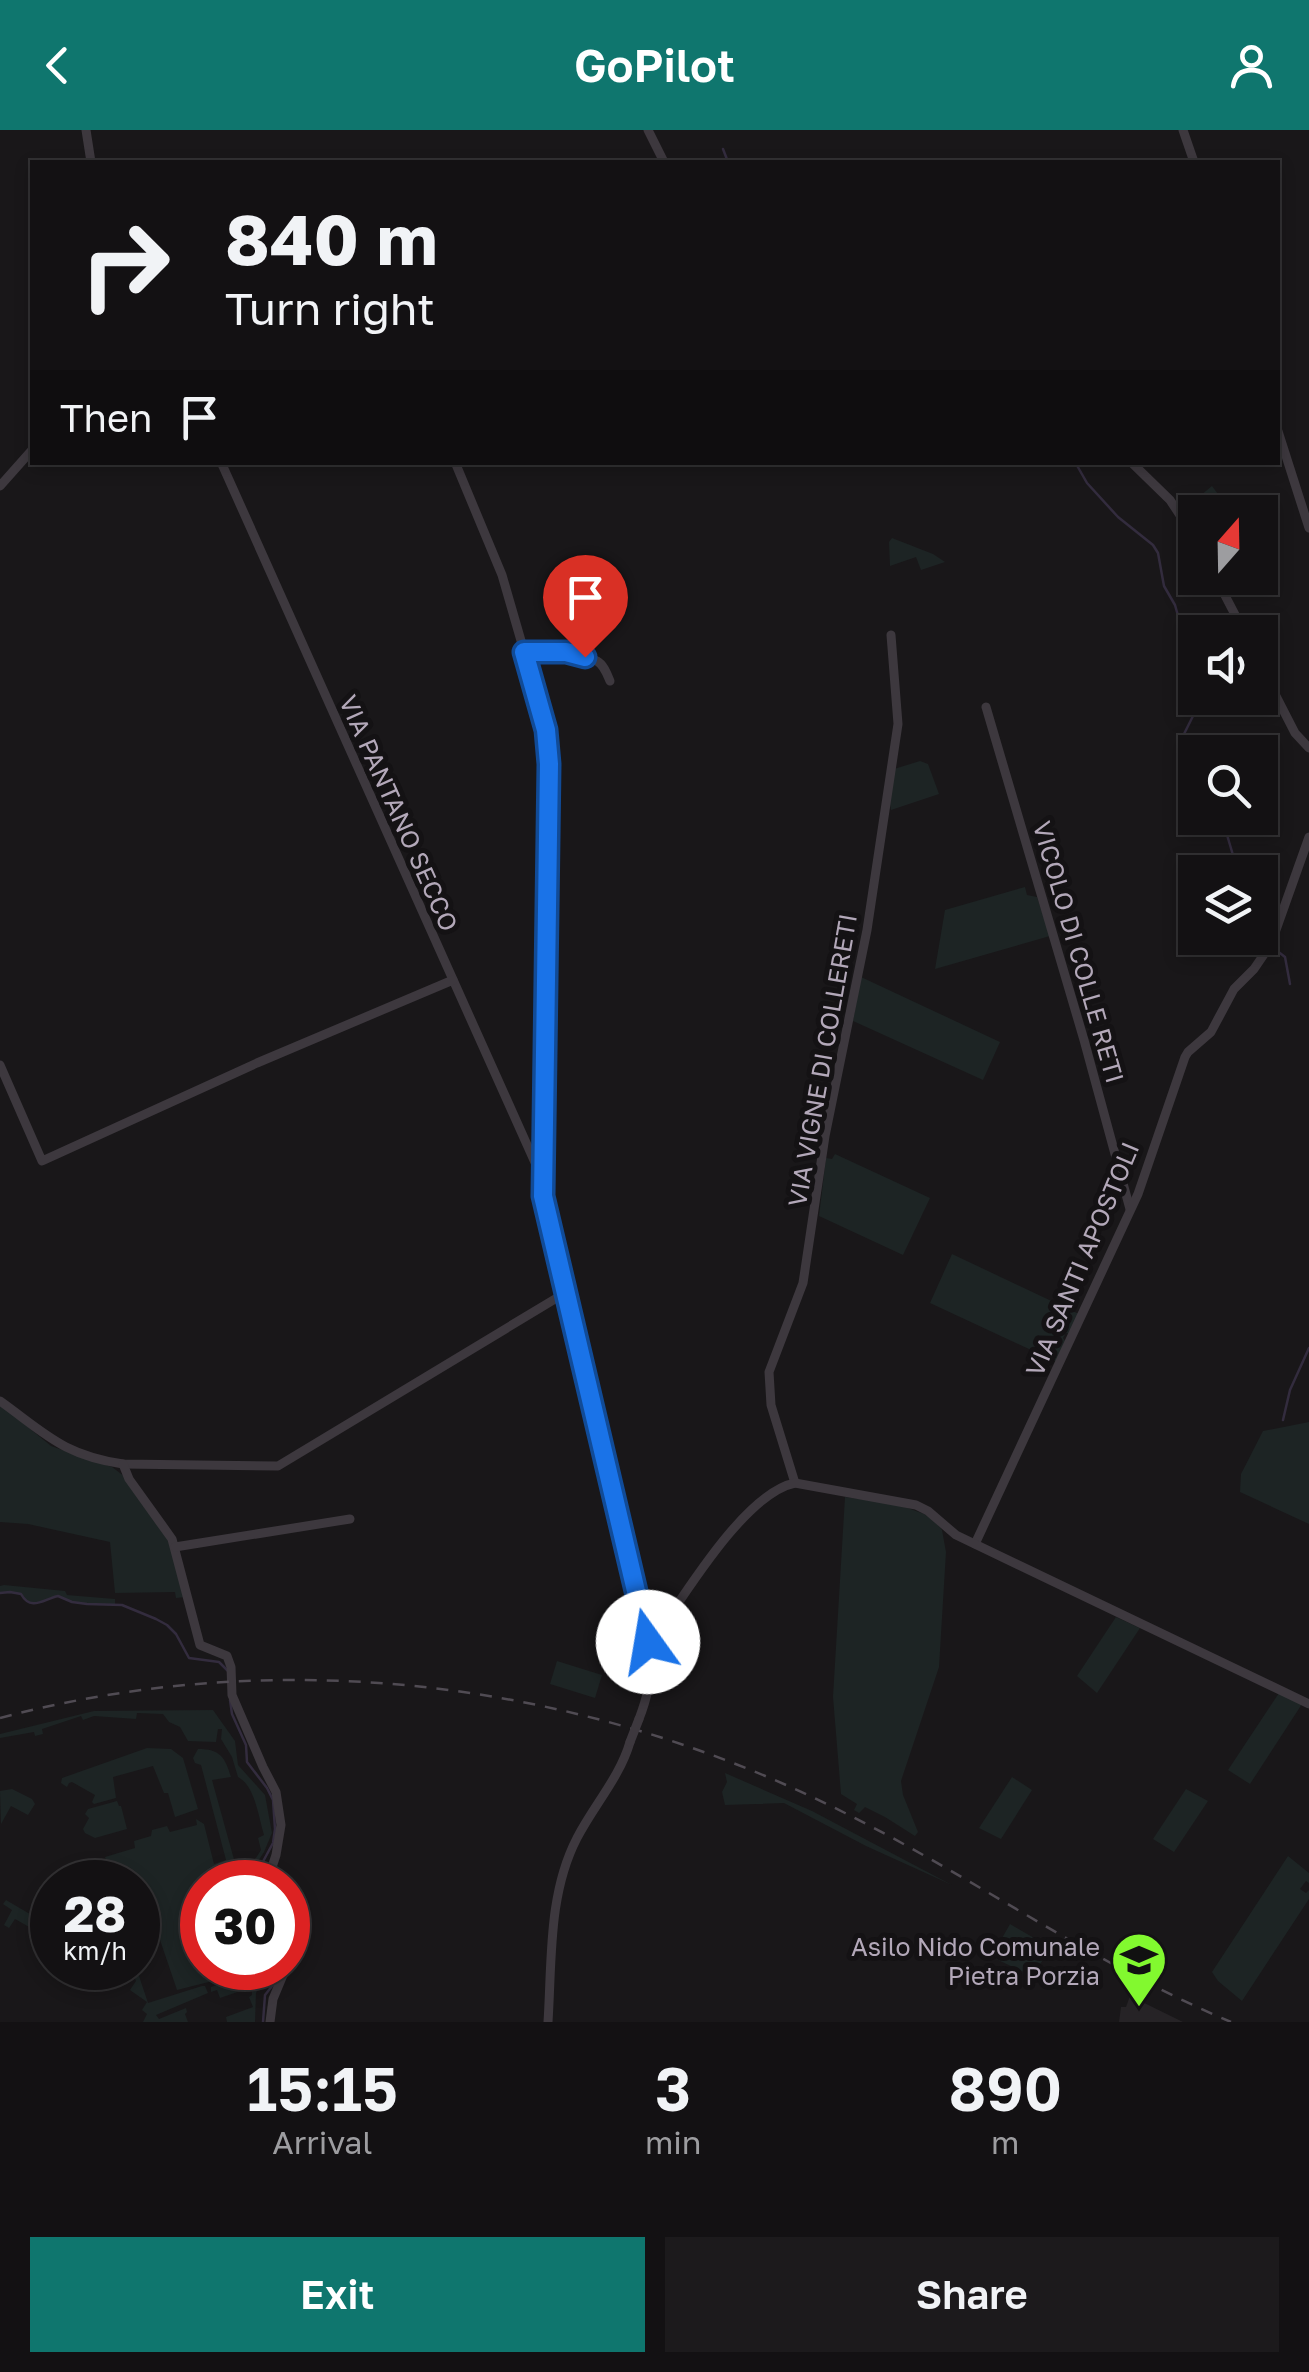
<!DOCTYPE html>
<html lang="en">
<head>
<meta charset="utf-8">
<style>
  :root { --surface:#131113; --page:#1c1a1c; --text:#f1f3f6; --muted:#9d9da0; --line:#323133; --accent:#0f766e }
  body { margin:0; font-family:"Golos Text",sans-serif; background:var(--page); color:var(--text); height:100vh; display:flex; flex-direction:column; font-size:38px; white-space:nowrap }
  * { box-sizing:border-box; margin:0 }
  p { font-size:32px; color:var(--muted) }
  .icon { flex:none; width:55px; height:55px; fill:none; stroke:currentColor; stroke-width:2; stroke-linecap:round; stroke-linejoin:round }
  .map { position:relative; height:1892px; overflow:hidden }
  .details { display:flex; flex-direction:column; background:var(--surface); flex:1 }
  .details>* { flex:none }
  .banner { position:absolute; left:30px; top:30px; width:1250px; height:305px; border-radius:0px; box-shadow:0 5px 15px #0003,0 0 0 2px var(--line); background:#131113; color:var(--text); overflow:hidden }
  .needle { width:65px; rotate:20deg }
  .controls { position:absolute; left:1178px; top:365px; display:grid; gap:20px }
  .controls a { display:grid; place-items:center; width:100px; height:100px; border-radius:0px; background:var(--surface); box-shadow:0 5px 15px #0003,0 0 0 2px var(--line); font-size:50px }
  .speed { position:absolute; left:30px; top:1730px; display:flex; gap:20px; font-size:50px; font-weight:700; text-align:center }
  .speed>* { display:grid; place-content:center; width:130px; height:130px; border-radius:50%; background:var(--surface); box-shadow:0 5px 15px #0003,0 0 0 2px var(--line); line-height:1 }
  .speed small { font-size:25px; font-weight:400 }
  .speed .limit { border:15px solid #d22; background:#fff; color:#111 }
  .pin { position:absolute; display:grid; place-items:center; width:85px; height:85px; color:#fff; margin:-102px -42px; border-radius:50% 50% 50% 0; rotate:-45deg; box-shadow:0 0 10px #0007 }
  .pin .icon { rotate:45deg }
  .me { position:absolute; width:110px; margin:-55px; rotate:347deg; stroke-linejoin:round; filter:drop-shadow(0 0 8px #0008) }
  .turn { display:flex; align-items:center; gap:35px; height:210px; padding:0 30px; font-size:45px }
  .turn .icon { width:130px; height:130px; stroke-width:2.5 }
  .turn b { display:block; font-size:70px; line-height:85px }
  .then { display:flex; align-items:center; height:95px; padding:0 30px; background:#0003; gap:20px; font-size:38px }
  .eta { display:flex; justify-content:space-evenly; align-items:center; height:170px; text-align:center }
  .eta b { font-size:60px; font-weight:600; line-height:70px }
  .cta { display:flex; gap:20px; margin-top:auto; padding:20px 30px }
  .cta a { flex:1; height:115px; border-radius:0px; background:var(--accent); color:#fff; font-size:40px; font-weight:600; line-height:115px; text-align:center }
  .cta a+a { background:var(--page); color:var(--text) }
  header { display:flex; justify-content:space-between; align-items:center; height:130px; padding:0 30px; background:var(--accent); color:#fff; font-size:45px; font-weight:600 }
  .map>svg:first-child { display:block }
  .built { fill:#262326 }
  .green { fill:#1d2424 }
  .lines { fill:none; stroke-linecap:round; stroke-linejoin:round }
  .stream { stroke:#332c3e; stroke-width:2.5 }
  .minor { stroke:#3d383e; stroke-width:9 }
  .rail { stroke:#504b53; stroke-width:2.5; stroke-dasharray:12 10; stroke-linecap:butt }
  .minor-bridge { stroke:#3d383e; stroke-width:9 }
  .route-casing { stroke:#114b97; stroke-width:25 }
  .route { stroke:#1a73e8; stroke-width:18 }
  .labels { text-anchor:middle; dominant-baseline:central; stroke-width:10; stroke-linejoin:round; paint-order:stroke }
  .street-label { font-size:25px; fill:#b3a8b9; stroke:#141214 }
  .poi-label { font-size:25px; fill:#b3a8b9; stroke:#141214; text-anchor:end }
</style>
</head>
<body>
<header><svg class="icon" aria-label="back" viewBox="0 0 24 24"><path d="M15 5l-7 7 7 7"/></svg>GoPilot<svg class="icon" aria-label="person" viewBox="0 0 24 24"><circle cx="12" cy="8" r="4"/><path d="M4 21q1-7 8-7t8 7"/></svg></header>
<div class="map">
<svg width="1309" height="1892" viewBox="0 0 1309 1892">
  <rect width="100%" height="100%" fill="#191719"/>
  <!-- built -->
  <path class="built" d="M1130,1866L1183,1892H1119L1121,1877H1126Z"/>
  <!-- green -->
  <g class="green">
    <path d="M1212,356L1231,382H1222L1216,374L1206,380L1207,382H1195V402L1183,380Z"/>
    <path d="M892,408L933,424L945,432L921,440L916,427L890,436L889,412Z"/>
    <path d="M920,631L928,634L939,664L891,680L890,674L894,639Z"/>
    <path d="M1025,757L1027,765L1037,767L1050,806L935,839L945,780Z"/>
    <path d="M861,847L1000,912L983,950L853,891Z"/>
    <path d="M835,1024L930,1068L903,1125L819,1086L826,1028L832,1029Z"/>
    <path d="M952,1124L1079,1184L1070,1204L1066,1203L1063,1208L1066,1212L1057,1232L930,1173Z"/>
    <path d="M0,1274L51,1316L112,1337L129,1350L169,1405L185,1467L176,1468L175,1462L115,1463L110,1412L28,1394L0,1392Z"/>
    <path d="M1309,1292V1394L1240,1362L1241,1344L1263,1301Z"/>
    <path d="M845,1367L897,1374L924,1384L935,1391L942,1400L946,1422L939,1537L901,1651L903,1665L918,1702L915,1706L885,1687L865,1677L859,1683L854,1680L857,1674L841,1664L833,1567Z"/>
    <path d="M4,1455L65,1461L67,1465L115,1469V1474C95,1477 76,1474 58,1466C43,1470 32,1481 20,1464L0,1463V1456Z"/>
    <path d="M1116,1487L1140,1498L1097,1563L1077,1546Z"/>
    <path d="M557,1531L602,1545L595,1568L550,1554Z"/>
    <path d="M1279,1563L1302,1574L1250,1654L1228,1640Z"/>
    <path d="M213,1580L235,1611L238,1635L265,1665L272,1703L264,1722L247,1748L245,1745L261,1720L258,1708L264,1705C258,1685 255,1656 238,1647L232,1627L221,1609L222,1599H218L216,1612L188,1611L180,1597L169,1592L163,1584L137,1583L136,1589L94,1586L83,1590L81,1586L42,1599L43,1604L35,1606L34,1602L0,1608V1604L94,1581Z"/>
    <path d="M147,1618L171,1619L183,1628L198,1679L175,1687L168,1663H164L153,1636L113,1647L116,1668L94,1674L92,1672L95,1665L72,1652L69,1653L67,1657L61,1653L62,1648Z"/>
    <path d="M198,1619C220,1619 225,1627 231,1647L212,1650L235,1733L249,1730L240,1742L227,1752L222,1751L221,1749L226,1748L224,1742L214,1744L215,1752H202V1838H264L177,1860L159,1807L138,1814V1752H62L71,1737L85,1742L89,1735L106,1730L105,1727L135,1718L134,1711L151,1706L152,1700L167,1696L170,1702L197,1695L196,1689L204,1694L214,1734L226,1730L201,1635L195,1633L193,1628Z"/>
    <path d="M725,1643L812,1681L952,1755L866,1716L784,1673L725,1675L722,1662L727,1652Z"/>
    <path d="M1012,1647L1032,1660L1001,1709L979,1698Z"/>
    <path d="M12,1659L32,1669L35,1674L28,1685L11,1676L1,1694L0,1661Z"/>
    <path d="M1186,1659L1208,1671L1174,1722L1153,1709Z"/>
    <path d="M117,1671L119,1676H121L127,1699L95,1708L85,1703L83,1699L89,1688L85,1684L88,1679Z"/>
    <path d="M1288,1726L1309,1743V1753L1306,1751L1300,1759L1306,1763L1309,1760V1769L1242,1871L1218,1851L1212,1842Z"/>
    <path d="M6,1770L52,1797V1818L50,1820L42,1817L44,1811L29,1803L31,1798L15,1789L9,1798L4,1795L12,1780L3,1774Z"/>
    <path d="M1010,1794L1051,1818L1032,1846L996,1829L1000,1820L997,1817Z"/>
    <path d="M262,1844L265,1846L256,1863L255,1892H227L226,1887L253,1877L249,1867L252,1865V1857L220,1868L217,1860L211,1862V1857L246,1845Z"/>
    <path d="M134,1846H139L148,1873L202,1856H205L208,1863L156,1885L159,1889L186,1878L187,1882L185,1884L188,1892H143L147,1884L142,1880L147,1872L130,1860L136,1851Z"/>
  </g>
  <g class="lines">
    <!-- stream -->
    <g class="stream">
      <path d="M723,19L728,32"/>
      <path d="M1075,332L1087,353L1118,387L1153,415L1158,423L1164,456L1175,475L1189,525L1195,532"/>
      <path d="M1195,625L1186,618L1182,608L1202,568"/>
      <path d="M1222,688L1238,742"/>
      <path d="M1259,808L1266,812"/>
      <path d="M1276,820L1285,827L1290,854"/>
      <path d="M1283,1290L1290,1260L1309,1218"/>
      <path d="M0,1463L10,1462L21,1464C31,1482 44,1469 58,1466L72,1472L87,1474L122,1475L156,1489L167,1495L176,1504L189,1528L219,1532L228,1541"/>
      <path d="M230,1570L232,1584L246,1615L247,1632L267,1658L273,1670L275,1699L273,1713L259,1739L257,1752"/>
      <path d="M263,1892L265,1865L276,1851L277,1838"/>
    </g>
    <!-- minor -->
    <g class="minor">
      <path d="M86,0L91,32"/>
      <path d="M648,0L664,32"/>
      <path d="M1183,0L1194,32"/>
      <path d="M1278,301L1309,398"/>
      <path d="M221,332L541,1046"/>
      <path d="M455,332L502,445L535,559L546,600L550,665L543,1066L651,1525C653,1547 647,1568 639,1589"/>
      <path d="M1131,332L1170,370L1195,408"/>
      <path d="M0,356L32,320"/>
      <path d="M1216,448L1244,502"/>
      <path d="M524,522C547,520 577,518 597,531C604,535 607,544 610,551"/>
      <path d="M1260,535L1295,603L1309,618"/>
      <path d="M986,577L1084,910L1130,1079"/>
      <path d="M0,935L42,1031L257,933L453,850"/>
      <path d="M0,1271C46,1304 63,1325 123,1334L278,1336L565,1163"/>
      <path d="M123,1334L129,1349L172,1409L200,1515L227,1526L231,1537L232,1565L263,1637L276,1662L281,1695L276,1725L267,1752"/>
      <path d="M795,1353L771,1275L769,1242L803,1153L825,1006L867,800L898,594L891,505"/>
      <path d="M975,1414L1138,1064L1185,927L1188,922L1211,902L1234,859L1254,839L1271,814L1309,707"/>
      <path d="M175,1417L350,1389"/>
      <path d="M648,1512L656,1506C684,1466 745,1363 795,1353L916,1375L928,1381L956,1405L1309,1574"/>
      <path d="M270,1892L273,1869L283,1845L282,1838"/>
      <path d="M548,1892C552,1830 548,1764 577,1708C594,1675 620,1647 630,1612"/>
    </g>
    <!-- rail -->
    <path class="rail" d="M0,1588C283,1513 585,1551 845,1683C976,1749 1096,1835 1231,1892"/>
    <!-- minor-bridge -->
    <path class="minor-bridge" d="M630,1612L639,1589"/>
  </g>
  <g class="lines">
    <!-- route casing -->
    <g class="route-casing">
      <path id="route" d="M585,527L566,522H524L546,600L549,634L543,1066L648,1512"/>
    </g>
    <!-- route -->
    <use href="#route" class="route"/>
  </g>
  <!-- icons -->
  <defs>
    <g id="school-pin" transform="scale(2.875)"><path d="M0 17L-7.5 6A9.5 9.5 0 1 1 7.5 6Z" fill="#82f92f" stroke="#141214"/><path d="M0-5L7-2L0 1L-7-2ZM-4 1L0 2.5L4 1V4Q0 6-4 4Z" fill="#111"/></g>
  </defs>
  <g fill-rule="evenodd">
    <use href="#school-pin" x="1139" y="1830"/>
  </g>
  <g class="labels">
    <!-- street labels -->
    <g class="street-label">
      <text transform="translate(399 683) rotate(66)">VIA PANTANO SECCO</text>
      <text transform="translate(1079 822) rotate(74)">VICOLO DI COLLE RETI</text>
      <text transform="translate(822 930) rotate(-80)">VIA VIGNE DI COLLERETI</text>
      <text transform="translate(1082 1129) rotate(-67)">VIA SANTI APOSTOLI</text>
    </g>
    <!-- poi labels -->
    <g class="poi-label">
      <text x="1100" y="1816">Asilo Nido Comunale<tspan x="1100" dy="29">Pietra Porzia</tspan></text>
    </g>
  </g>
</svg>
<div class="controls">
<a><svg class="needle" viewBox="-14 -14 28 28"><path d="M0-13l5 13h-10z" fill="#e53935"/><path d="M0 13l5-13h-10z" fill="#9d9da0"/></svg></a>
<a><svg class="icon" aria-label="sound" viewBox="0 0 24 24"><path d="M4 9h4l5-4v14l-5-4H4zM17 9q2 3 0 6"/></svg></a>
<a><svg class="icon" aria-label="search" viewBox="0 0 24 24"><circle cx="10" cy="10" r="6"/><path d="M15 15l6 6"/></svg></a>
<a><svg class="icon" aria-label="layers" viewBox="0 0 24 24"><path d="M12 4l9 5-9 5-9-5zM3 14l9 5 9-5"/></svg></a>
</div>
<div class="speed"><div>28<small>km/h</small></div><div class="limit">30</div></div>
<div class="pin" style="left:585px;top:527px;background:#d93025"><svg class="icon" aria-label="arrive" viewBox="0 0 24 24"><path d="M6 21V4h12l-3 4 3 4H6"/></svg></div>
<svg class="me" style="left:648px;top:1512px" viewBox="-20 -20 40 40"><circle r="19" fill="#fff"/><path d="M0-13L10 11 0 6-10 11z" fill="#1a73e8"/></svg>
<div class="banner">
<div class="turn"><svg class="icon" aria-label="right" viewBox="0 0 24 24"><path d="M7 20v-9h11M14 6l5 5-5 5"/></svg><div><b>840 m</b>Turn right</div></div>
<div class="then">Then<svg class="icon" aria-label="arrive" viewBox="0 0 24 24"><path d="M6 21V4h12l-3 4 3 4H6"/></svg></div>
</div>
</div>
<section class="details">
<div class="eta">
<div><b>15:15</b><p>Arrival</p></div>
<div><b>3</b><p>min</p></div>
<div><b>890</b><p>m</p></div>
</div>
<div class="cta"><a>Exit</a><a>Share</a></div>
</section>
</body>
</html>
